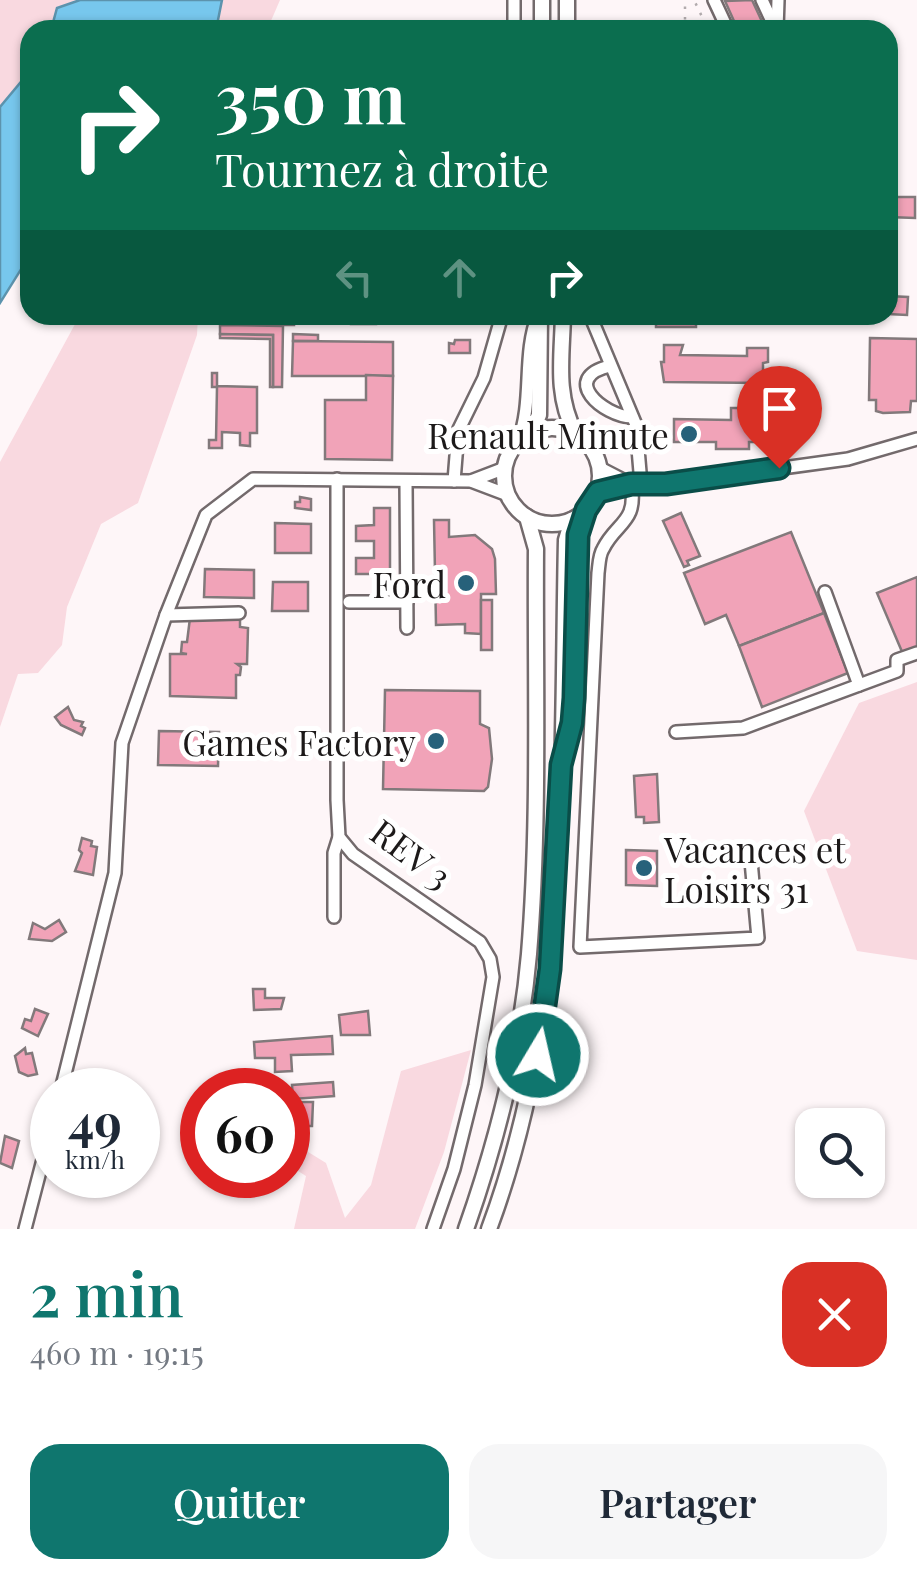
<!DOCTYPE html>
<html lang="fr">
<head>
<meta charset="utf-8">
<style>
  :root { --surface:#fff; --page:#f6f6f7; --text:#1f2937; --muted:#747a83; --accent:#0f766e }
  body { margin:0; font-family:"Playfair Display",serif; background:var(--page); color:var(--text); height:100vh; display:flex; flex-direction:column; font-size:38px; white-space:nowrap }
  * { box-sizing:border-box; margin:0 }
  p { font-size:32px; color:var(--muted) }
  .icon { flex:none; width:55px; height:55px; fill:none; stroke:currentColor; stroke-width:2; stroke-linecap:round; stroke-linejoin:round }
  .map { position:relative; height:1229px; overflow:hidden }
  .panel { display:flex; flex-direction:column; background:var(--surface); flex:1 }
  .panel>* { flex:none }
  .banner { position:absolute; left:20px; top:20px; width:878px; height:305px; border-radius:30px; box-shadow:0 2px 8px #0004; background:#0b6e4f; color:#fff; overflow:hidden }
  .buttons { position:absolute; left:795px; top:1108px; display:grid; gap:20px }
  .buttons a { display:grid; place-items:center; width:90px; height:90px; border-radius:20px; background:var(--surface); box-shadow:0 2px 8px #0004; font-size:50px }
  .speed { position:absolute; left:30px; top:1068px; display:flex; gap:20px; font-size:50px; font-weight:700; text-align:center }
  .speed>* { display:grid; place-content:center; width:130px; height:130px; border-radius:50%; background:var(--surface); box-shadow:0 2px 8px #0004; line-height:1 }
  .speed small { font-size:25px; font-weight:400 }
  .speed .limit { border:15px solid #d22; background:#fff; color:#111 }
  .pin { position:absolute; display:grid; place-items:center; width:85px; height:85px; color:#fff; margin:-102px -42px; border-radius:50% 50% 50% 0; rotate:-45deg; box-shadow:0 0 10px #0007 }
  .pin .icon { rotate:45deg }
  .me { position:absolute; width:110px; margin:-55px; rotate:9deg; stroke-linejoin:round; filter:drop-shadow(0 0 8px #0008) }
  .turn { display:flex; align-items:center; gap:35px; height:210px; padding:0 30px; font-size:45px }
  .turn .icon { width:130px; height:130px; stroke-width:2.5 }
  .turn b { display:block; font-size:70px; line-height:85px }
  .lanes { display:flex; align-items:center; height:95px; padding:0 30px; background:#0003; justify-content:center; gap:50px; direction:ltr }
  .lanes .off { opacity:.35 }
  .round { display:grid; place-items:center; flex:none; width:105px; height:105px; border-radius:30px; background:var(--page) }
  .headline { display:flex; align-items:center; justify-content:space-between; height:170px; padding:0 30px }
  h1 { font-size:60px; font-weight:600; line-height:75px; color:var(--accent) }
  .button { display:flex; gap:20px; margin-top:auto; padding:20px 30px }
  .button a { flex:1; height:115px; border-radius:30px; background:var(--accent); color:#fff; font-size:40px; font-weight:600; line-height:115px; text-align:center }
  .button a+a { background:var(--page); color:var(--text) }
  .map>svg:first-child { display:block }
  .green { fill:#f9d9e0 }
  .water { fill:#77c7ed; stroke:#5c93ad; stroke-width:2.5 }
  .building { fill:#f1a3b8; stroke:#82797b; stroke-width:2.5 }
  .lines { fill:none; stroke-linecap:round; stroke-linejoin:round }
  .minor-casing { stroke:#736a6c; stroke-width:16 }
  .major-casing { stroke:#736a6c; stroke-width:19 }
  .path { stroke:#b2abad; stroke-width:2.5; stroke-dasharray:2.5 8; stroke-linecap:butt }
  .minor { stroke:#fff; stroke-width:11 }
  .major { stroke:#fff; stroke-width:14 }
  .route-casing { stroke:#0a4d48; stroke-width:25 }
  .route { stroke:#0f766e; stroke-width:18 }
  .poi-dot { fill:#27617a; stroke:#fff; stroke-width:4 }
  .labels { text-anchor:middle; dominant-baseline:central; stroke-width:10; stroke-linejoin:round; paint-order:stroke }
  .poi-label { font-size:35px; fill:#1c1919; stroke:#fff; text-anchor:end }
  .street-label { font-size:35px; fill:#1c1919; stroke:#fff }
</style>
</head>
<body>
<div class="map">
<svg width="917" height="1229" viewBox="0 0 917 1229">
  <rect width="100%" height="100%" fill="#fef6f8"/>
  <!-- green -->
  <g class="green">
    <path d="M0,0H80L57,8L51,30H30V71L0,107Z"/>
    <path d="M222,0H280L267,30H216Z"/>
    <path d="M80,315H198L197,335L138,503L101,524L67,607L62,645L38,673L18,674L0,727V462Z"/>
    <path d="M917,682V960L857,951L804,811L859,703Z"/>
    <path d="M471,1050L444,1152L415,1229H294L306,1176L290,1166L300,1147L326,1163L345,1218L371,1185L401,1071Z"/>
  </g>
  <!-- water -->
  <g class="water">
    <path d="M80,0H222L216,30H51L57,8Z"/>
    <path d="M30,71V255L0,303V107Z"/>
  </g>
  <!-- building -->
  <g class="building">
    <path d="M752,0L766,30H738L725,1Z"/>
    <path d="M888,197H915V218L888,217Z"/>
    <path d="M888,296L908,297L907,315L888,314Z"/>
    <rect x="273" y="315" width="21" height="10"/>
    <rect x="351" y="315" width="25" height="9"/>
    <path d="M409,315H469V320L409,319Z"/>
    <path d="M656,315H689L696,317V327H656Z"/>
    <path d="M220,325L283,326L282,387H273V335L220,334Z"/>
    <path d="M220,334L273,335V387H270V339L220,338Z"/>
    <path d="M293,334L318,335V341H293Z"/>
    <path d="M870,338L917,339V401H911L910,412L883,413L876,411V400H869Z"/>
    <path d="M455,340H470V353H449V343L454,344Z"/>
    <path d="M293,341L393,342V376H292Z"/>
    <path d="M664,345H683L680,355L747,356V348H768V362L763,363V383L664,382L661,362H664Z"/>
    <path d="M212,373H217V386L257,387V433H250V446L240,445V433L222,432V448H209V440H216L217,387H212Z"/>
    <path d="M366,375L393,376L392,460L325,459V400H366Z"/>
    <path d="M760,396H774L773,420H760Z"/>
    <path d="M741,405L746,408H760L758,442H749V449H716V442H674V419L731,420V408H739Z"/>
    <path d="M758,420H776L775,443L758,442Z"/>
    <path d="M776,420H785V442L775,443Z"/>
    <path d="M300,497L311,499V510L295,508V502H300Z"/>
    <path d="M374,508H390V592H374V574H356V558H374V541H356V526L374,525Z"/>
    <path d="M681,513L700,556L687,561L689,565L684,567L663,521Z"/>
    <path d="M434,520H449V537L475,535L492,549L495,559L496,594H481V634L465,633V624L436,625Z"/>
    <path d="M275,523L311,524V553H275Z"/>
    <path d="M791,532L824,613L739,646L726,615L705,624L684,573Z"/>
    <path d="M205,569L254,570V598L204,597Z"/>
    <path d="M917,577V648L903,654L877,593Z"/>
    <path d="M273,582H308V611H272Z"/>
    <rect x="481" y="600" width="11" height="50"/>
    <path d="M824,613L848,673L762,707L739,646Z"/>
    <path d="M190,618L240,619V627L248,628L247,664H237L241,667L240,675H236V698L170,696V654H187L181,653L182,642H187Z"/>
    <path d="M385,690L480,691V724L489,728L492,759L488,787L484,791L383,789Z"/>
    <path d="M68,707L74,720L83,722L81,726L85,728L82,735L61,725L55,717Z"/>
    <path d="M159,731L219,732L218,766L158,765Z"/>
    <path d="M657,774L659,822L644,823V817H636L634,776Z"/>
    <path d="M82,838L92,841L91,846L97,847L93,875L75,871L82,853L79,850Z"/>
    <path d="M626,850L657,851V886L626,885Z"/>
    <path d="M59,920L66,932L52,941L29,939L33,923L45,929Z"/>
    <path d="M253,989H265V998H284L281,1009L254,1010Z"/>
    <path d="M35,1009L48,1014L38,1036L22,1028L25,1019L31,1021Z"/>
    <path d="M368,1011L370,1035H341L339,1015Z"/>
    <path d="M332,1036L333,1054L291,1055L292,1071L275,1072V1058H255L254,1042Z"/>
    <path d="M25,1048L26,1054L32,1053L37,1074L28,1076L19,1072L15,1056Z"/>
    <path d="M333,1082L334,1096L293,1099L292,1085Z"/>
    <path d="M299,1102H313L312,1126H299Z"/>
    <path d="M5,1136L19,1141L12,1168L0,1163Z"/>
  </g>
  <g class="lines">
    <!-- minor casing -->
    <g class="minor-casing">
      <g id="minor">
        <path d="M714,0L728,30"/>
        <path d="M762,0L776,30"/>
        <path d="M514,30V0"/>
        <path d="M777,30L778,0"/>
        <path d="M590,315L636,425L641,484"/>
        <path d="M610,366C559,378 603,416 632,417"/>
        <path d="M518,442C534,401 522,355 538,315"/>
        <path d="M600,468L631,484"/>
        <path d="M337,479V800L339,837L353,854L480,942L490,959L493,977L475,1085L454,1169L433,1229"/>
        <path d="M454,481L458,431L484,378L502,315"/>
        <path d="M471,481L505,468"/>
        <path d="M406,482L407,628"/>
        <path d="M631,484C638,523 616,522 603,549C599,555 599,566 598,573L580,947L758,938L750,850"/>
        <path d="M598,492L631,484H666L848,459L917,439"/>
        <path d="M825,592L859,685"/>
        <path d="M349,602H407"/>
        <path d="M166,615L239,613"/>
        <path d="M676,732L743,728L897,671V660L917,653"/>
        <path d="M566,747C578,698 576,646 577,596C577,566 575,537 587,510"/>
        <path d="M334,917V853L339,837"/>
        <path d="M61,1090L115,873L122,743L166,615L206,515L253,479L471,481L508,495"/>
        <path d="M25,1229L52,1125"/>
      </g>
    </g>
    <!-- major casing -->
    <g class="major-casing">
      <g id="major">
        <path d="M542,30V0"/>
        <path d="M567,30V0"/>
        <path d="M563,315C562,358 555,394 575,433"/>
        <circle cx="552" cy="476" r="48"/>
        <path d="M531,433L539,415L540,315"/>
        <path d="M466,1229C497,1141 521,1047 529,954C540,820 535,684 536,549L527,517"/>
        <path d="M489,1229C571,1009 561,770 566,540L572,520"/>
      </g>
    </g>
    <!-- path -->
    <g class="path">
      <path d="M612,26L706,25L694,0"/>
      <path d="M685,30V0"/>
    </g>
    <!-- minor -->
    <use href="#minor" class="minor"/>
    <!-- major -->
    <use href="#major" class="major"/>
  </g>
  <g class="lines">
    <!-- route casing -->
    <g class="route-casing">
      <path id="route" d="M538,1055L550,969L561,765L572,723L574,698L578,535L586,510L598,492L631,484H666L779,468"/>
    </g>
    <!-- route -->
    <use href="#route" class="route"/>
  </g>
  <!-- markers -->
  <g class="poi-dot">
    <circle cx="689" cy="434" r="10"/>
    <circle cx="466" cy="583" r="10"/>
    <circle cx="436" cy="741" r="10"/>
    <circle cx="644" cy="868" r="10"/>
  </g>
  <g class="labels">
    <!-- poi labels -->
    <g class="poi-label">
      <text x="669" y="434">Renault Minute</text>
      <text x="446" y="583">Ford</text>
      <text x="416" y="741">Games Factory</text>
      <text x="664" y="848" text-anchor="start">Vacances et<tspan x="664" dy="40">Loisirs 31</tspan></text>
    </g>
    <!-- street labels -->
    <g class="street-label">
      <text transform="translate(412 853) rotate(37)">REV 3</text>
    </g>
  </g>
</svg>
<div class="buttons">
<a><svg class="icon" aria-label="search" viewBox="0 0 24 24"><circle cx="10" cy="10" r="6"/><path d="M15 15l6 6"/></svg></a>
</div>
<div class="speed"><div>49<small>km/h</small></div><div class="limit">60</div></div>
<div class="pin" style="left:779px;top:468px;background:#d93025"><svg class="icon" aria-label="arrive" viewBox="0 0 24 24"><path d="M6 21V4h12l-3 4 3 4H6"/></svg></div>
<svg class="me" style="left:538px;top:1055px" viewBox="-20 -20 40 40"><circle r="17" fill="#0f766e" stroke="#fff" stroke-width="3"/><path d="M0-11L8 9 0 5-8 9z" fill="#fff"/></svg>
<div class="banner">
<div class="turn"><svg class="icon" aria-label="right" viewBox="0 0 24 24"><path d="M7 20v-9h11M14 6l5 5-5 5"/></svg><div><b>350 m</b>Tournez à droite</div></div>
<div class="lanes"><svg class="icon off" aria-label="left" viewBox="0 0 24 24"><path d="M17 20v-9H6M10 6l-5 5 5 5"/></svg><svg class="icon off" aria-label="ahead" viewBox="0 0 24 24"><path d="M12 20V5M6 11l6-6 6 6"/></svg><svg class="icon" aria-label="right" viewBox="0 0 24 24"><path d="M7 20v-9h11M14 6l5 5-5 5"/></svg></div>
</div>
</div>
<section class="panel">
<div class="headline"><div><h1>2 min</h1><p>460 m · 19:15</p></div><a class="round" style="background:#d93025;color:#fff"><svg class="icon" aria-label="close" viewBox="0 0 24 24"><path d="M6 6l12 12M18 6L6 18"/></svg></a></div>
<div class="button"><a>Quitter</a><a>Partager</a></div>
</section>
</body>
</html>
